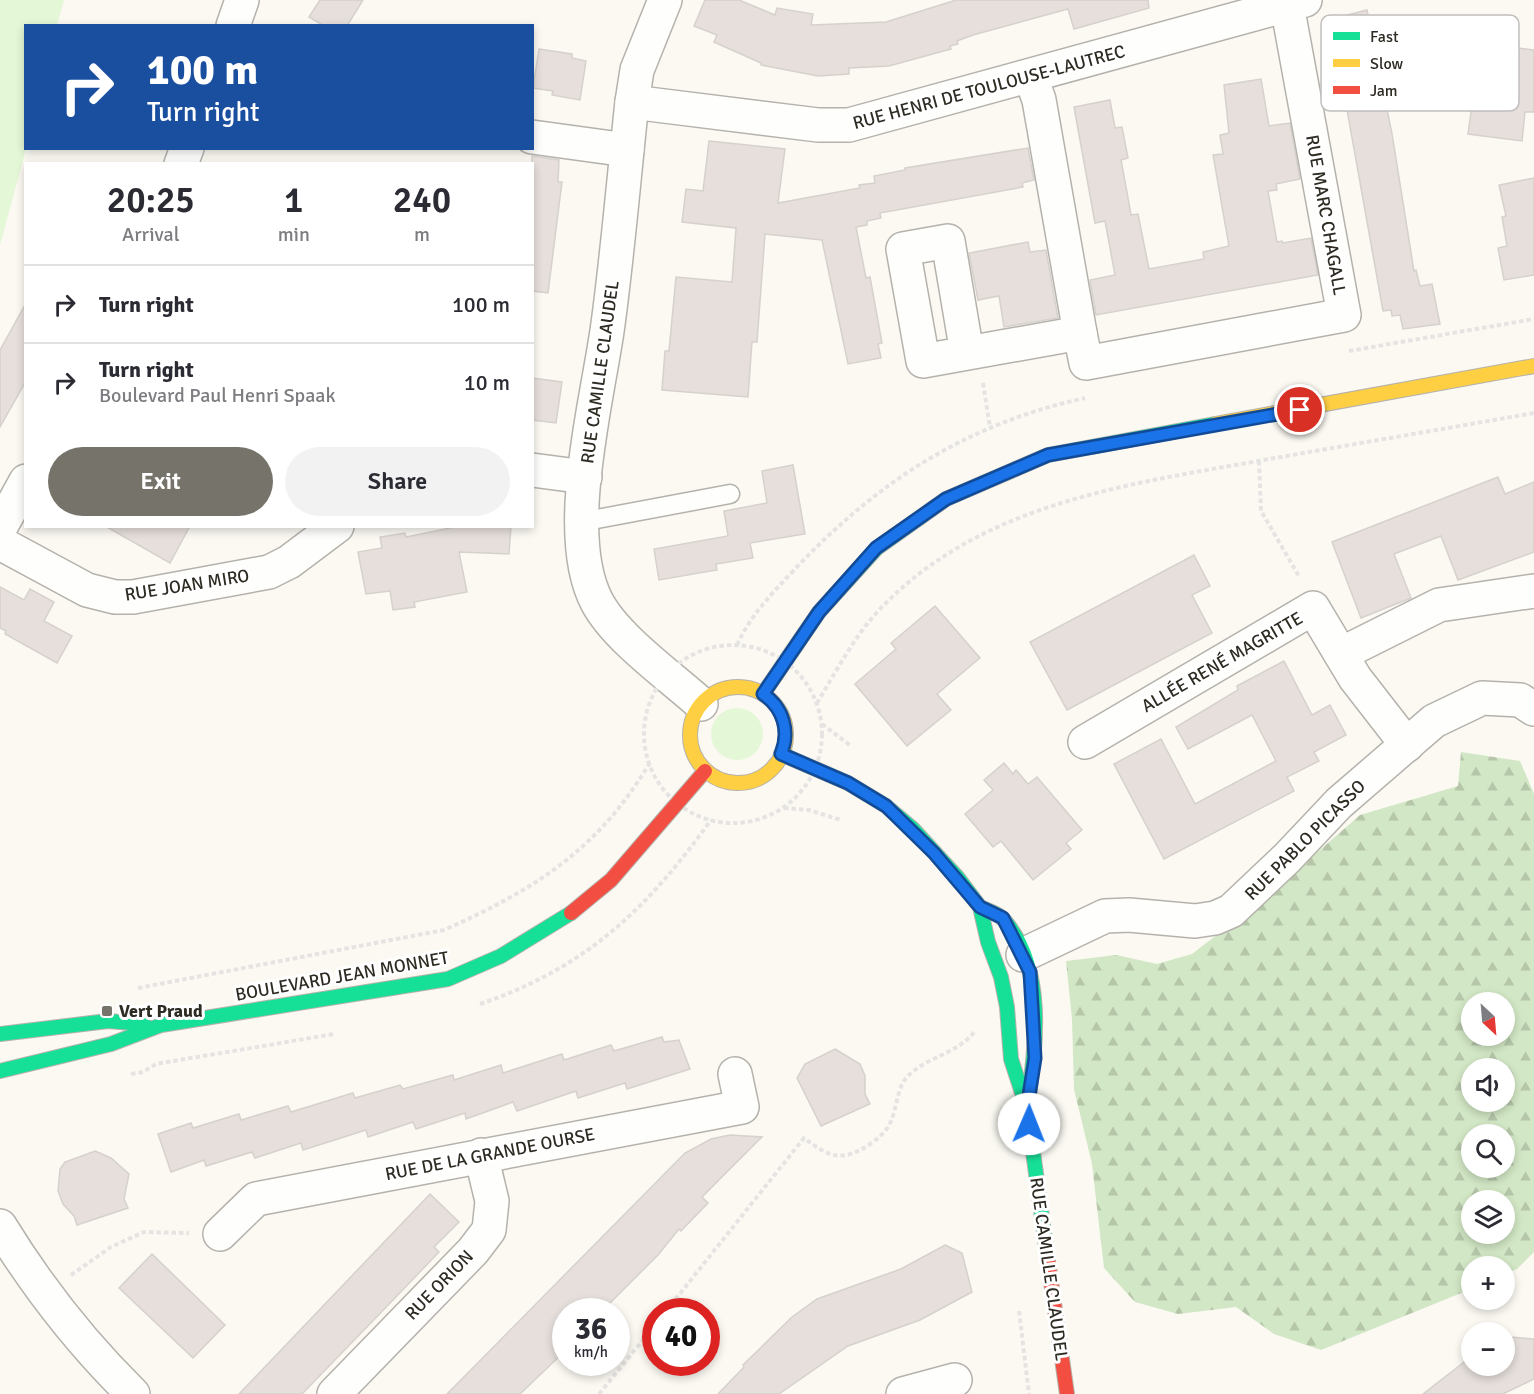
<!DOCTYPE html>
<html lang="en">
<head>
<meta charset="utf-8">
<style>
  :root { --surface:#fff; --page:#f2f2f3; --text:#2b2b33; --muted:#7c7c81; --line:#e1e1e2; --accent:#76736b }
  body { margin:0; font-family:Signika,sans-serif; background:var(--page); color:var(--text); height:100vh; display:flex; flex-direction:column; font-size:22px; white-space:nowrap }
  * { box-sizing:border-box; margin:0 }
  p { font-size:20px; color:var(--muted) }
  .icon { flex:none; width:33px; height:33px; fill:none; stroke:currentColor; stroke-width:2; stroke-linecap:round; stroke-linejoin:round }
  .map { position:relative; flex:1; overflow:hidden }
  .side { position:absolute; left:24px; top:162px; width:510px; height:366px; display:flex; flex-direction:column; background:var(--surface); border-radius:0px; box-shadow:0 3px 9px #0003 }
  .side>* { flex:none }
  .hud { position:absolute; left:24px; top:24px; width:510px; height:126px; border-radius:0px; box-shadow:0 3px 9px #0003; background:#1a4fa0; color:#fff; overflow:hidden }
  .needle { width:39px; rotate:154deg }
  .buttons { position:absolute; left:1461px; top:992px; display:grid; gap:12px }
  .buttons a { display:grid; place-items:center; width:54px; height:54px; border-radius:50%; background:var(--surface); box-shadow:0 3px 9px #0003; font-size:30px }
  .speed { position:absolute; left:552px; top:1298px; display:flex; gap:12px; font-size:30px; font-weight:700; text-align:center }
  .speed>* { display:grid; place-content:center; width:78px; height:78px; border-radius:50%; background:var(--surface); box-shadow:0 3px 9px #0003; line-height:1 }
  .speed small { font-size:15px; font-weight:400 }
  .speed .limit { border:9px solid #d22; background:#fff; color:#111 }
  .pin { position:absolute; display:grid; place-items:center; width:51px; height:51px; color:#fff; margin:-26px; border:3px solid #fff; border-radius:50%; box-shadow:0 2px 6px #0007 }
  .me { position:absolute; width:66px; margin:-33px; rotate:1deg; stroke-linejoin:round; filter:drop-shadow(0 0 4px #0008) }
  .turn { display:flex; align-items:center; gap:21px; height:126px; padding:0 24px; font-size:27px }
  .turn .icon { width:78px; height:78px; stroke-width:2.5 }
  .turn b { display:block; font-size:42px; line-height:51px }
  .eta { display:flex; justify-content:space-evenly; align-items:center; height:102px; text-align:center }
  .eta b { font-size:36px; font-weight:600; line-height:42px }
  .button { display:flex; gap:12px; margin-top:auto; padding:12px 24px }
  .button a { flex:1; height:69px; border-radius:36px; background:var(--accent); color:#fff; font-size:24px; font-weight:600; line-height:69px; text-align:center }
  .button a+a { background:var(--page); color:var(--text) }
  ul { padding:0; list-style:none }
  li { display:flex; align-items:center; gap:18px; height:78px; padding:0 24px; border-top:2px solid var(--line) }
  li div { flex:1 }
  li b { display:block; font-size:22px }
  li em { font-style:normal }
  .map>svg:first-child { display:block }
  .grass { fill:#e4f8d7 }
  .forest { fill:url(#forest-firs); fill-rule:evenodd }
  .building { fill:#e6dfdc; stroke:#d6d1cd; stroke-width:1.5 }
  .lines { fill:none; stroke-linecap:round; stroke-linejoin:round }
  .lane-casing { stroke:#b5b2ac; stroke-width:21 }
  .street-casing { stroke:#b5b2ac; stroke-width:36 }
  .fast-casing { stroke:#b5b2ac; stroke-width:16 }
  .slow-casing { stroke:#b5b2ac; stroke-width:16 }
  .jam-casing { stroke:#b5b2ac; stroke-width:16 }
  .path { stroke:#e5e4e2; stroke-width:4; stroke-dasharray:4.5 3; stroke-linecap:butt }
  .lane { stroke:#fefefd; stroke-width:18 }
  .street { stroke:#fefefd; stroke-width:33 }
  .fast { stroke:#16e098; stroke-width:14 }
  .slow { stroke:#ffcf43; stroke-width:14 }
  .jam { stroke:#f24e42; stroke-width:14 }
  .route-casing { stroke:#114b97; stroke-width:15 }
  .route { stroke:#1a73e8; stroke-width:10 }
  .poi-dot { fill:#76736b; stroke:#fff; stroke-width:2 }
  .labels { text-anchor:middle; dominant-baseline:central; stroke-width:6; stroke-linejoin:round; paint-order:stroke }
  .street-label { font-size:18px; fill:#2e2b23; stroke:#fff }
  .poi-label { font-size:18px; font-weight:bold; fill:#2e2b23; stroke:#fff; text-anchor:start }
  .key { fill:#fff; stroke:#c0bfbd; stroke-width:1.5 }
  .key-label { font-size:16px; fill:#2e2b23 }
</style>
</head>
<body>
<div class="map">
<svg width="1534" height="1394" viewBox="0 0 1534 1394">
  <defs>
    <pattern id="forest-firs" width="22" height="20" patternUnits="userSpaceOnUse" patternTransform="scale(1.5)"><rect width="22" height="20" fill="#d2e7c5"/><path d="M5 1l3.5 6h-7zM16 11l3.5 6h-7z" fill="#b5c6a9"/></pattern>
  </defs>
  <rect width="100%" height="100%" fill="#fbf9f2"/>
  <!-- grass -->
  <g class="grass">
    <path d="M0,0H64L57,25L26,26V149L0,245Z"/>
    <circle cx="737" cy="734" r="26"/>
  </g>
  <!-- forest -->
  <path class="forest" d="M1461,752L1520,761L1534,794V1252L1517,1269L1505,1274L1504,1266H1472L1471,1289L1321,1350L1274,1334L1236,1307L1178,1314L1135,1302L1104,1268L1092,1164L1074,1089L1072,1019L1066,961L1116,955L1157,964L1192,954L1266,897L1360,815L1458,786ZM1472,1002H1504V1035H1472ZM1472,1068H1504V1101H1472ZM1472,1134H1504V1167H1472ZM1472,1200H1504V1233H1472Z"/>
  <!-- building -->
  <g class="building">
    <path d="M320,0H363L347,26H324L309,17Z"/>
    <path d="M705,0H739L775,15L777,8L813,14L811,25L886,22L956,0H1148L1149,8L1074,29L1068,9L973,35L957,41L958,44L950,46L951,49L889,66L849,68V74L818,76L761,65V63L714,42L717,35L694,26Z"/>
    <path d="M1367,10L1392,134L1414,271L1416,270L1420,286L1432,284L1440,324L1403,329L1400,315L1392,316L1391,310L1383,311L1334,37L1338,36L1335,18Z"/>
    <path d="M1500,46L1534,50V112H1525L1522,141L1468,134L1472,105L1482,106L1485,77L1496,78Z"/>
    <path d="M539,49L572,54V58L586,61L580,100L552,95L553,91L533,88Z"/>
    <path d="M1261,79L1269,126L1290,123L1300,179L1276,184L1277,190L1268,191L1277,242L1282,241L1283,243L1311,238L1318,275L1096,315L1090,280L1115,275L1105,221L1095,223L1074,107L1110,100L1115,128L1122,127L1128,158L1121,160L1126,187L1131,215L1138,214L1149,269L1204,259L1203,252L1229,246L1213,155L1223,154L1220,135L1229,133L1224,85Z"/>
    <path d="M709,141L785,149L778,203L860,188L859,185L875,183L874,176L905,170V168L1028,148L1034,180L1022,183L1023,187L880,213L881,218L867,221V225L856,227L866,278L870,277L882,343L878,344L881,358L848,364L822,240L765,234L757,342H752L748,397L662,390L665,351H669L676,277L732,282L736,228L682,222L686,189L703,191Z"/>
    <path d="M532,156L559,160L558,182H562L548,293L532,291Z"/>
    <path d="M1534,178V275L1504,280L1498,248L1507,246L1502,217L1506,216L1499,185Z"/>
    <path d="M1028,242L1030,252L1046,250L1058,318L1004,327L999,296L978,300L969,253Z"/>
    <path d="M26,303V381L0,427V350Z"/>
    <path d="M532,378L562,382L556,423L532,420Z"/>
    <path d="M793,465L805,534L750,543L753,558L716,564L717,570L659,580L654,549L728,536L724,511L767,503L762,471Z"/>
    <path d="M1498,477L1505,494L1534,482V552L1458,580L1441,536L1394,554L1411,598L1361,618L1332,542Z"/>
    <path d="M105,526H190L170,563Z"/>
    <path d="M460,526H511L509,554L459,552L467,592L414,602L415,607L393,610L390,591L366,594L358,552L382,548L380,537L405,533L406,537Z"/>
    <path d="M1194,555L1210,586L1192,595L1212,633L1067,710L1030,642Z"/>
    <path d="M0,587L24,600L30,589L54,602L44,621L72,636L57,663L5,634L6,631L0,628Z"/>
    <path d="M935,606L980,658L937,694L951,710L907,746L855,684L896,649L891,643Z"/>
    <path d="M1284,661L1312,715L1330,705L1346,735L1314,752L1319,761L1287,777L1294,791L1164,859L1114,764L1161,739L1195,804L1276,761L1252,715L1188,749L1176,727L1238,690L1237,686Z"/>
    <path d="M1004,763L1013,774L1016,770L1028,784L1037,777L1082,830L1066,843L1071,849L1033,880L1001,841L993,847L965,814L993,790L984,780Z"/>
    <path d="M662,1037L664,1042L679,1040L690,1069L627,1089L625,1083L578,1098L576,1091L517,1111L513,1102L466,1119L465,1113L416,1129L413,1122L368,1137L366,1130L303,1150L301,1143L255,1158L252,1152L206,1166L204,1160L171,1172L158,1134L191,1123L193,1128L239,1114L241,1120L288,1106L291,1112L353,1093L355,1098L400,1085L403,1089L453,1075L454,1080L501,1065L503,1073L562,1054L564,1060L611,1045L614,1051Z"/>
    <path d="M835,1049L860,1064L865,1076V1094L870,1104L821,1126L797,1078L805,1064Z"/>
    <path d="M730,1135L762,1137L702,1197L708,1203L681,1231L679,1229L658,1255L602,1311H566V1350L520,1394H447L685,1153L711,1139Z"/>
    <path d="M95,1151L111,1158L129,1174L124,1199L128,1208L77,1225L74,1216L63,1204L58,1191L60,1169L65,1162Z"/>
    <path d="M430,1194L459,1222L434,1247L439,1252L394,1299L302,1394H239Z"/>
    <path d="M945,1245L962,1253L972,1292L920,1320L848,1346L779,1394H718L744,1367L743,1365L792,1317L817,1299L901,1269Z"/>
    <path d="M152,1254L225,1325L193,1358L119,1288Z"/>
    <path d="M1509,1337L1534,1339V1379L1503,1394H1423L1472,1356V1365H1504V1339Z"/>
  </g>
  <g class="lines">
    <!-- lane casing -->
    <g class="lane-casing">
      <path id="lane" d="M581,522L730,494"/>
    </g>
    <!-- street casing -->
    <g class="street-casing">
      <g id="street">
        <path d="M665,0L637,70L632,102C624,176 618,250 608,324C598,399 561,534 597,602C616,638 670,676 701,704"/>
        <path d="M233,26L242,0"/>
        <path d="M632,102L818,125H849L1305,0"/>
        <path d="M532,137L627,150"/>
        <path d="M181,164L187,148"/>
        <path d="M1080,333L1086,363L1344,315L1287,5"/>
        <path d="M967,353L948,241L903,249L923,361L1080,333L1039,100L1031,77"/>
        <path d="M532,470L585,477"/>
        <path d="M0,528L26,481"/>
        <path d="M0,543L87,590L115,597H133L269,572L289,562L337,526"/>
        <path d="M1341,654L1439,605L1534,591"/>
        <path d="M1085,742L1313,608L1355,678L1407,745"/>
        <path d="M1023,955L1105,916L1129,915L1195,921L1215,918L1231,911L1287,858L1339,803L1434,721L1482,698L1520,700L1534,709"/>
        <path d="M0,1226C38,1288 81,1343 133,1394"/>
        <path d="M220,1234L256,1199L742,1107L735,1074"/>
        <path d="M334,1394L473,1251L489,1230L492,1201L481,1155"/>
        <path d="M903,1394L955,1380"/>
      </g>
    </g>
    <!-- fast casing -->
    <g class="fast-casing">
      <g id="fast">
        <path d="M763,694L819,612L877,548L946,499L1048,455L1215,424"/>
        <path d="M781,754L848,783L886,806L912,828L958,878L980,907L988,942L1001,977L1007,1007L1011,1059L1027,1108L1048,1261"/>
        <path d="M980,907C988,911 998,913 1004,920C1046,968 1036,1045 1028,1102"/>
        <path d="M0,1034L108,1021L144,1024"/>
        <path d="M0,1071L111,1044L161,1025L448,979L501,956L571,913"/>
      </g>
    </g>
    <!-- slow casing -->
    <g class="slow-casing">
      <g id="slow">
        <path d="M1215,424L1534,366"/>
        <circle cx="738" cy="735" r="48"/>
      </g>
    </g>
    <!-- jam casing -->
    <g class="jam-casing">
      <g id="jam">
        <path d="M571,913L611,880L705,771"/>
        <path d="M1048,1261L1067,1394"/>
      </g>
    </g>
    <!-- path -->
    <g class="path">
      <path d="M1349,351L1534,319"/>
      <path d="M983,383L990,427"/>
      <path d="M1259,461L1261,511L1300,578"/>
      <path d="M737,645C752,613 770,596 794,570C877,482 966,424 1085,398"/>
      <circle cx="733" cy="734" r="89"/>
      <path d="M817,703C837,670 856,633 883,606C986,500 1137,483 1275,458C1361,443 1448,428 1534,413"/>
      <path d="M822,724L851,746"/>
      <path d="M784,808L809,810L841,820"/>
      <path d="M138,988L444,930C534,890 598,850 649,764"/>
      <path d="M480,1004C586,968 647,909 711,820"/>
      <path d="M131,1074L143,1072L156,1064L334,1034"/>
      <path d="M71,1275L111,1247L144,1232L189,1233"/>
      <path d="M666,1311L804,1138C829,1157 842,1163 870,1144C879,1138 887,1131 891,1121C897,1107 897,1088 907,1077C927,1056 958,1054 975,1031"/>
      <path d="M1019,1311L1029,1394"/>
      <path d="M599,1394L656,1324"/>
    </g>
    <!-- lane -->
    <use href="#lane" class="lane"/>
    <!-- street -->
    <use href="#street" class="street"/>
    <!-- fast -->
    <use href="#fast" class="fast"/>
    <!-- slow -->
    <use href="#slow" class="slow"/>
    <!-- jam -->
    <use href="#jam" class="jam"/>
  </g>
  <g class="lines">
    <!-- route casing -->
    <g class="route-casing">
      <path id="route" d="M1029,1124L1027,1108L1035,1058L1030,972L1003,918L980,907L934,853L886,806L848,783L781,754C790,732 784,708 763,694L819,612L876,548L946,499L1048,455L1300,410"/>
    </g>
    <!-- route -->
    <use href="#route" class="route"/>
  </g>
  <!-- markers -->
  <rect class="poi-dot" x="101" y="1005" width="12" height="12" rx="3"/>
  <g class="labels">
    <!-- street labels -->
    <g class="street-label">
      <text transform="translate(989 87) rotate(-15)">RUE HENRI DE TOULOUSE-LAUTREC</text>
      <text transform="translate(1326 215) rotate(80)">RUE MARC CHAGALL</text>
      <text transform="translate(600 372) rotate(-82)">RUE CAMILLE CLAUDEL</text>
      <text transform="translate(187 585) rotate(-9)">RUE JOAN MIRO</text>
      <text transform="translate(1222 662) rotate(-30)">ALLÉE RENÉ MAGRITTE</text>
      <text transform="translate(1305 840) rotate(-45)">RUE PABLO PICASSO</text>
      <text transform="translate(342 976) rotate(-10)">BOULEVARD JEAN MONNET</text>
      <text transform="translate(490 1154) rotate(-11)">RUE DE LA GRANDE OURSE</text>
      <text transform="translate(1049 1269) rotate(82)">RUE CAMILLE CLAUDEL</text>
      <text transform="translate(439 1285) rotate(-46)">RUE ORION</text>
    </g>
    <!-- poi labels -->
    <g class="poi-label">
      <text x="119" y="1011">Vert Praud</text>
    </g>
  </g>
  <!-- legend -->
  <rect x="1321" y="15" width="198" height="96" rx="9" class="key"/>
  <rect x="1333" y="32" width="27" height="8" fill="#16e098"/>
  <rect x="1333" y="59" width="27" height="8" fill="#ffcf43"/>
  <rect x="1333" y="86" width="27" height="8" fill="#f24e42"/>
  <g class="key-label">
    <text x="1370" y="42">Fast</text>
    <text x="1370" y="69">Slow</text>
    <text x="1370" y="96">Jam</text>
  </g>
</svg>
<div class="buttons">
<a><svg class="needle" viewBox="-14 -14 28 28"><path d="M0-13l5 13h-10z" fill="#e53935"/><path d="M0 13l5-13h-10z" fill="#7c7c81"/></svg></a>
<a><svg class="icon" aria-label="sound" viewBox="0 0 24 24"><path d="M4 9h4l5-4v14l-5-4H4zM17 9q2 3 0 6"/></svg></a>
<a><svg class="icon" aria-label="search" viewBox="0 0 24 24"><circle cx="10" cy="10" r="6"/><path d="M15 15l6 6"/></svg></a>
<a><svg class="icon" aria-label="layers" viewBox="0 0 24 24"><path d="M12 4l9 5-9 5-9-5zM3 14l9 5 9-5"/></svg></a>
<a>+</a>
<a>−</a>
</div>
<div class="speed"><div>36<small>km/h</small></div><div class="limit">40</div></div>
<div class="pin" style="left:1300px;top:410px;background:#d93025"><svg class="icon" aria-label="arrive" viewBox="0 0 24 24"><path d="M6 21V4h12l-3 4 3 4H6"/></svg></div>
<svg class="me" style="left:1029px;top:1124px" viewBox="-20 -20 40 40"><circle r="19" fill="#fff"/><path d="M0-13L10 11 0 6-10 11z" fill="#1a73e8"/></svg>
<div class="hud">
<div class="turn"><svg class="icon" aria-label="right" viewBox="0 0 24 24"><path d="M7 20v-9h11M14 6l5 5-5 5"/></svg><div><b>100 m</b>Turn right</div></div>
</div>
<section class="side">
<div class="eta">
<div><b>20:25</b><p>Arrival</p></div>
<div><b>1</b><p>min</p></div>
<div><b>240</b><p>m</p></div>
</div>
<ul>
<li><svg class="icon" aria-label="right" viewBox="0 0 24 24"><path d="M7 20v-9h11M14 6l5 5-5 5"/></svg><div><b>Turn right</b></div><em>100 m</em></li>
<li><svg class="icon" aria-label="right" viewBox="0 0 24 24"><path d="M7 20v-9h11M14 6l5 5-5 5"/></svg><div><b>Turn right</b><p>Boulevard Paul Henri Spaak</p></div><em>10 m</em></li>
</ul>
<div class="button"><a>Exit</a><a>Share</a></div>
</section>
</div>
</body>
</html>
